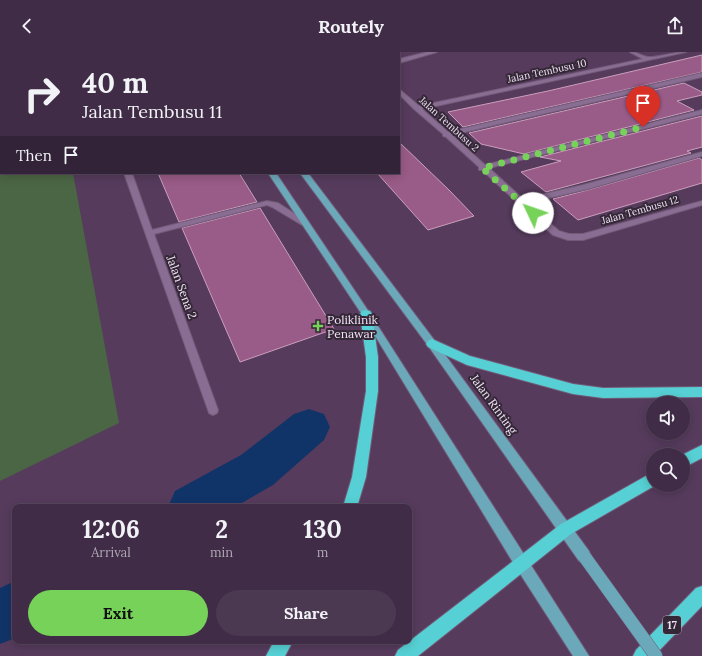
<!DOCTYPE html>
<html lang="en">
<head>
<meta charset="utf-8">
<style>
  :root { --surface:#402c46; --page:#4b3851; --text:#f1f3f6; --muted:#aea7b3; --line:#59485f; --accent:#77d259 }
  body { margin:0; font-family:Lora,serif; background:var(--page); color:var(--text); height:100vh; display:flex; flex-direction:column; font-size:15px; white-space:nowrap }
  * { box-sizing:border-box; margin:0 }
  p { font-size:13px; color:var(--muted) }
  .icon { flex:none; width:22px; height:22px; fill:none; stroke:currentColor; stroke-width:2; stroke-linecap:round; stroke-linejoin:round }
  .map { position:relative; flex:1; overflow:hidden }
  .drawer { position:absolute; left:12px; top:452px; width:400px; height:140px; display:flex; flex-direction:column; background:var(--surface); border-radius:8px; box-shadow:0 2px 10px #0003,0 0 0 1px var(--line) }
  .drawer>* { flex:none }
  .top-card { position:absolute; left:0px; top:0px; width:400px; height:122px; box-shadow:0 2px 10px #0003,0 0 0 1px var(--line); background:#402c46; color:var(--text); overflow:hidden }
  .buttons { position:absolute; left:646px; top:344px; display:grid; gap:8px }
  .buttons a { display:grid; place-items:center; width:44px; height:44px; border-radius:50%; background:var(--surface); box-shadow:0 2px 10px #0003,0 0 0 1px var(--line); font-size:20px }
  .pin { position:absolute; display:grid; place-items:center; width:34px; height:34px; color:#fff; margin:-41px -17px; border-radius:50% 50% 50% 0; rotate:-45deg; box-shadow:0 0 4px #0007 }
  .pin .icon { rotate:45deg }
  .me { position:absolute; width:44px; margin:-22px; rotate:312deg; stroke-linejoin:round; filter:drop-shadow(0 0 3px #0008) }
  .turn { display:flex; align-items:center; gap:14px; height:84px; padding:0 16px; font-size:18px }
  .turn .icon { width:52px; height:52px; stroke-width:2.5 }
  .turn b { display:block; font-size:28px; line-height:34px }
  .then { display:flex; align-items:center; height:38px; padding:0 16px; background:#0003; gap:8px; font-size:15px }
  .eta { display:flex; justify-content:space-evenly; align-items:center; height:68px; text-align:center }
  .eta b { font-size:24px; font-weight:800; line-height:28px }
  .action { display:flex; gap:8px; margin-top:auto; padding:8px 16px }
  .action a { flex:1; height:46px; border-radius:24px; background:var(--accent); color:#111; font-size:16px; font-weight:800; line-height:46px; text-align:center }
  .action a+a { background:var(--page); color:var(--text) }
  header { display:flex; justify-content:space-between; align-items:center; height:52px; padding:0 16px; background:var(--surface); font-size:18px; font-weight:800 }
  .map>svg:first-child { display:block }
  .green { fill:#4b6644 }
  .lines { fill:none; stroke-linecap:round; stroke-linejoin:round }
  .river { fill:#113468; fill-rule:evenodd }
  .building { fill:#995b87; stroke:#cb9fbd }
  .minor-casing { stroke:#725b78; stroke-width:2 }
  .major-casing { stroke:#725b78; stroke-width:2 }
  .highway-casing { stroke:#725b78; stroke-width:2 }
  .minor { fill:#8a6d92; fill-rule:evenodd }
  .major { fill:#6ba8ba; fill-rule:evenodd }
  .highway { fill:#56d0d4; fill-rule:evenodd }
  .major-bridge-casing { stroke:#725b78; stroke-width:14; stroke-linecap:butt }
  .major-bridge { stroke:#6ba8ba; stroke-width:13 }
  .route { stroke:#77d259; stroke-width:7; stroke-dasharray:0 12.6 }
  .poi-dot { fill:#77d259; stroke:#342837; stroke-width:1.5 }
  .labels { text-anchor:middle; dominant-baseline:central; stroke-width:4; stroke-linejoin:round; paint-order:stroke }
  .far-street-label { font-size:10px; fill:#f1e1f6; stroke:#342837 }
  .shield { fill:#342837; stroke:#b8aabd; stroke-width:1 }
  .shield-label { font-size:11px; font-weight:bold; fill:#f1e1f6 }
  .street-label { font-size:12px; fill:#f1e1f6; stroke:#342837 }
  .poi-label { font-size:12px; fill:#f1e1f6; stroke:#342837; text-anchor:start }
</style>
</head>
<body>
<header><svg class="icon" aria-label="back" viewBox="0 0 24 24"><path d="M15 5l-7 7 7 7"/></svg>Routely<svg class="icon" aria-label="share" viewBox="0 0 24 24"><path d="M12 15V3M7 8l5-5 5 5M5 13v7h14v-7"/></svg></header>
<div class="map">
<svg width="702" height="604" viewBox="0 0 702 604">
  <rect width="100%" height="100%" fill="#563b5d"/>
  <!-- green -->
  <path class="green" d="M0,82L1,121H73L119,371L0,429Z"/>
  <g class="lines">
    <!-- river -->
    <g class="river">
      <path d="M309,357L324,362L330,375L324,388L273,433L235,455H168L175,439L241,403L294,362Z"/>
      <path d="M15,529V586L0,592V536Z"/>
    </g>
  </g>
  <!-- building -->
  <g class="building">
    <path d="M702,3V20L463,75L448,60L548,39Z"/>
    <path d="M684,31L702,40V43L677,49L694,58L524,102L481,92L469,81Z"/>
    <path d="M702,64V95L687,99L691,101L546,140L521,120L561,109L540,105Z"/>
    <path d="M399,90L449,138L474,164L428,178L377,121H399Z"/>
    <path d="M699,106L702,108V131L578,168L553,147L588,138Z"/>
    <path d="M158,121H239L257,150L179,170Z"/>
    <path d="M260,156L334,277L240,310L182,176Z"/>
  </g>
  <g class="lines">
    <!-- minor casing -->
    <g class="minor-casing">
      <g id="minor">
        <path d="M217,0H233L216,1Z"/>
        <path d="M256,0H262L263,1H257Z"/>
        <path d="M356,0H362L363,1H357Z"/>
        <path d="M428,0H437L399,11V7Z"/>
        <path d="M630,0C638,0 641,4 648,5C654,6 676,0 686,0L422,57L448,80L702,21V25L452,83L485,113L702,58V62L489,116L523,147L583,133L702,100V104L588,137L527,151L559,179L569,182H583L702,149V153L583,188H568L553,183L482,118H479V115L446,85L443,84V82L414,57L399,42V37L419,54L643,7Z"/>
        <rect x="0" y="23" width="1" height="4"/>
        <rect x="0" y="51" width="1" height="4"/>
        <path d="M124,121H132L152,178L267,149L278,151L309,171L305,173H302L272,155L267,153L154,182L218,358L217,361L213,363L209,361L208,358Z"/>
      </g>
    </g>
    <!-- major casing -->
    <g class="major-casing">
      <g id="major">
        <path d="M189,0H195L196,1H190Z"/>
        <rect x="212" y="0" width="6" height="1"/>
        <path d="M268,121H276L369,260L589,604H573L517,517L363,264Z"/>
        <path d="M300,121H308L435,289L589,499L591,504L589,509L584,511L579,509L429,295Z"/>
      </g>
    </g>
    <!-- highway casing -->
    <g class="highway-casing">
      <g id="highway">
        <path d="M366,258L370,259L372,262L378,305V339L366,425L357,455H343L352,425L366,339V305L360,262L362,259Z"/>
        <path d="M432,287L470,304L573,332L603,336L702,335V345L603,346L573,342L467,313L428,295L426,292L428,289Z"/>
        <path d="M702,393V406L683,416L682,403Z"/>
        <path d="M653,420V433H656L571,482L418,604H395L398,598L561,472Z"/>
        <path d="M702,534V554L654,604H633L636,598L696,536Z"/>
        <path d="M274,589H293L285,604H266Z"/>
      </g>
    </g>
    <!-- minor -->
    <use href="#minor" class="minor"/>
    <!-- major -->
    <use href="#major" class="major"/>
    <!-- highway -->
    <use href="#highway" class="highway"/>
    <!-- major-bridge casing -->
    <g class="major-bridge-casing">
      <path id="major-bridge" d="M584,504L656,604"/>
    </g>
    <!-- major-bridge -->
    <use href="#major-bridge" class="major-bridge"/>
  </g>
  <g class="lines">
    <!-- route -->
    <path class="route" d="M533,161L482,116L643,75"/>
  </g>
  <!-- markers -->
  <path class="poi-dot" d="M316 268h4v4h4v4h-4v4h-4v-4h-4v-4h4z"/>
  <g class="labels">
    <!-- far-street labels -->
    <g class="far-street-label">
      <text transform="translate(547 19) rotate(-12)">Jalan Tembusu 10</text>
      <text transform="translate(449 72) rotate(42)">Jalan Tembusu 2</text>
      <text transform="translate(640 158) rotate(-16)">Jalan Tembusu 12</text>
    </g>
    <!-- shield labels -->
    <rect class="shield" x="663" y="564" width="18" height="18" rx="3"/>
    <g class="shield-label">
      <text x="672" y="573">17</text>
    </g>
    <!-- street labels -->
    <g class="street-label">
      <text transform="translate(182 235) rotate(70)">Jalan Sena 2</text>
      <text transform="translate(494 352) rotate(54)">Jalan Rinting</text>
    </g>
    <!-- poi labels -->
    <g class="poi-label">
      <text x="327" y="267">Poliklinik<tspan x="327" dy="14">Penawar</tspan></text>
    </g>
  </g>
</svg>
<div class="buttons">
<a><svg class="icon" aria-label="sound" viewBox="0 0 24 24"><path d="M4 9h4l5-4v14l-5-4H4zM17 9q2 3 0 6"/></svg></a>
<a><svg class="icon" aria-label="search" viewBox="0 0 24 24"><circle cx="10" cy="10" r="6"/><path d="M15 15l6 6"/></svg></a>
</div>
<div class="pin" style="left:643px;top:75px;background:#d93025"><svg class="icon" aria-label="arrive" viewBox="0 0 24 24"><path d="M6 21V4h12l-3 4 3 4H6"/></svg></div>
<svg class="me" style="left:533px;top:161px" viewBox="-20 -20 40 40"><circle r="19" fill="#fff"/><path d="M0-13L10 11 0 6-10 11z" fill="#77d259"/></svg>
<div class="top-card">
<div class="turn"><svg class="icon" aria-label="right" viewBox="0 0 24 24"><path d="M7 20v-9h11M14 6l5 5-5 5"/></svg><div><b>40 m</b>Jalan Tembusu 11</div></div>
<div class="then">Then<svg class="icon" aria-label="arrive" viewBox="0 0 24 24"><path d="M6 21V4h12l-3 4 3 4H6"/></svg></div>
</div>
<section class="drawer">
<div class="eta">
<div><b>12:06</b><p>Arrival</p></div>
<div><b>2</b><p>min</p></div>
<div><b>130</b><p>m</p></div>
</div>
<div class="action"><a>Exit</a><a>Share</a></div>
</section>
</div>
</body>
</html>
